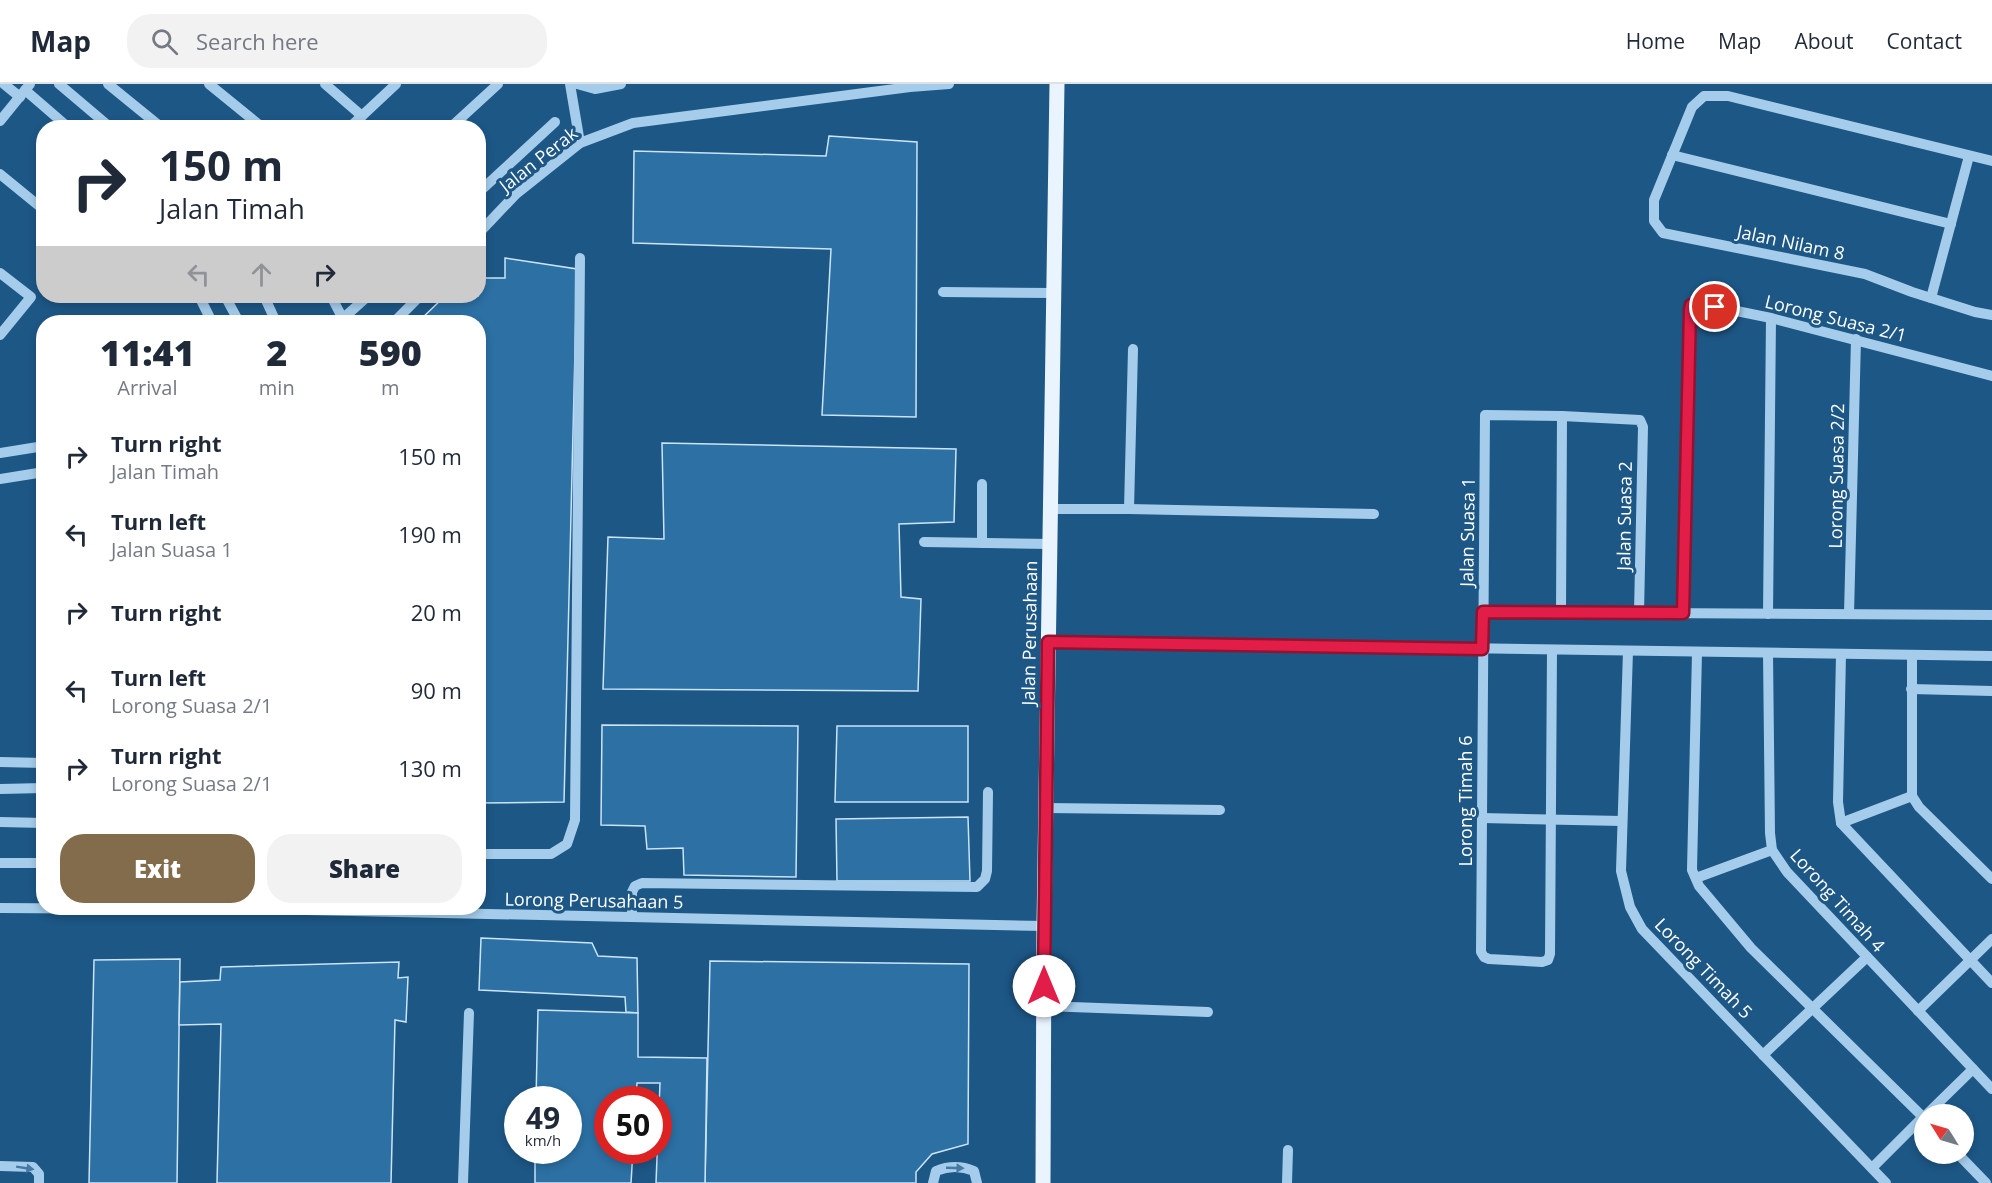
<!DOCTYPE html>
<html lang="en">
<head>
<meta charset="utf-8">
<style>
  :root { --surface:#fff; --page:#f2f2f3; --text:#1f2937; --muted:#747a83; --line:#e0e1e3; --accent:#826c4b }
  body { margin:0; font-family:"Open Sans",sans-serif; background:var(--page); color:var(--text); height:100vh; display:flex; flex-direction:column; font-size:22px; white-space:nowrap }
  * { box-sizing:border-box; margin:0 }
  p { font-size:20px; color:var(--muted) }
  .icon { flex:none; width:33px; height:33px; fill:none; stroke:currentColor; stroke-width:2; stroke-linecap:round; stroke-linejoin:round }
  .map { position:relative; flex:1; overflow:hidden }
  .details { position:absolute; left:36px; top:231px; width:450px; height:600px; display:flex; flex-direction:column; background:var(--surface); border-radius:24px; box-shadow:0 3px 9px #0003 }
  .details>* { flex:none }
  .guide { position:absolute; left:36px; top:36px; width:450px; height:183px; border-radius:24px; box-shadow:0 3px 9px #0003; background:#fff; color:var(--text); overflow:hidden }
  .needle { width:39px; rotate:307deg }
  .controls { position:absolute; left:1914px; top:1020px; display:grid; gap:12px }
  .controls a { display:grid; place-items:center; width:60px; height:60px; border-radius:50%; background:var(--surface); box-shadow:0 3px 9px #0003; font-size:30px }
  .speed { position:absolute; left:504px; top:1002px; display:flex; gap:12px; font-size:30px; font-weight:700; text-align:center }
  .speed>* { display:grid; place-content:center; width:78px; height:78px; border-radius:50%; background:var(--surface); box-shadow:0 3px 9px #0003; line-height:1 }
  .speed small { font-size:15px; font-weight:400 }
  .speed .limit { border:9px solid #d22; background:#fff; color:#111 }
  .pin { position:absolute; display:grid; place-items:center; width:51px; height:51px; color:#fff; margin:-26px; border:3px solid #fff; border-radius:50%; box-shadow:0 2px 6px #0007 }
  .me { position:absolute; width:66px; margin:-33px; rotate:0deg; stroke-linejoin:round; filter:drop-shadow(0 0 4px #0008) }
  .turn { display:flex; align-items:center; gap:21px; height:126px; padding:0 24px; font-size:27px }
  .turn .icon { width:78px; height:78px; stroke-width:2.5 }
  .turn b { display:block; font-size:42px; line-height:51px }
  .lanes { display:flex; align-items:center; height:57px; padding:0 24px; background:#0003; justify-content:center; gap:30px; direction:ltr }
  .lanes .off { opacity:.35 }
  .eta { display:flex; justify-content:space-evenly; align-items:center; height:102px; text-align:center }
  .eta b { font-size:36px; font-weight:800; line-height:42px }
  .cta { display:flex; gap:12px; margin-top:auto; padding:12px 24px }
  .cta a { flex:1; height:69px; border-radius:24px; background:var(--accent); color:#fff; font-size:24px; font-weight:800; line-height:69px; text-align:center }
  .cta a+a { background:var(--page); color:var(--text) }
  ul { padding:0; list-style:none }
  li { display:flex; align-items:center; gap:18px; height:78px; padding:0 24px }
  li div { flex:1 }
  li b { display:block; font-size:22px }
  li em { font-style:normal }
  header { display:flex; align-items:center; gap:36px; box-sizing:border-box; height:84px; padding:0 30px; background:var(--surface); border-bottom:2px solid var(--line) }
  header strong { font-size:28px }
  nav { display:flex; gap:33px; margin-inline-start:auto; font-size:21px }
  .search { width:420px; height:54px; background:var(--page); display:flex; align-items:center; gap:15px; box-sizing:border-box; padding:0 21px; border-radius:24px; color:var(--muted); font-size:22px }
  .map>svg:first-child { display:block }
  .building { fill:#2c70a4; stroke:#cae4f8; stroke-width:1.5 }
  .lines { fill:none; stroke-linecap:round; stroke-linejoin:round }
  .minor { stroke:#a5cdeb; stroke-width:10 }
  .major { stroke:#eaf4fe; stroke-width:15 }
  .oneway { fill:#467aa4 }
  .route-casing { stroke:#92132f; stroke-width:15 }
  .route { stroke:#e11d48; stroke-width:10 }
  .labels { text-anchor:middle; dominant-baseline:central; stroke-width:6; stroke-linejoin:round; paint-order:stroke }
  .street-label { font-size:18px; fill:#fff; stroke:#1d5786 }
</style>
</head>
<body>
<header>
<strong>Map</strong>
<div class="search"><svg class="icon" aria-label="search" viewBox="0 0 24 24"><circle cx="10" cy="10" r="6"/><path d="M15 15l6 6"/></svg>Search here</div>
<nav><a>Home</a><a>Map</a><a>About</a><a>Contact</a></nav>
</header>
<div class="map">
<svg width="1992" height="1099" viewBox="0 0 1992 1099">
  <rect width="100%" height="100%" fill="#1d5786"/>
  <!-- building -->
  <g class="building">
    <path d="M829,52L917,58L916,333L822,331L831,165L633,159L634,67L826,72Z"/>
    <path d="M505,174L577,185L564,718L478,719V238H418L445,212H478V194H505Z"/>
    <path d="M662,359L956,365L954,438L899,440L901,513L921,515L918,607L603,605L608,453L664,455Z"/>
    <path d="M602,641L798,642L796,793L684,791L683,764L647,765L645,742L601,741Z"/>
    <path d="M837,642H968V718H835Z"/>
    <path d="M968,733L970,797H837L836,735Z"/>
    <path d="M481,854L592,859L598,872L637,874L638,929L626,928L625,913L479,906Z"/>
    <path d="M180,875L177,1099H89L94,876Z"/>
    <path d="M710,877L969,880L968,1060L932,1070L916,1088V1099H705Z"/>
    <path d="M399,878L398,894L408,893L406,938L395,936L391,1099H217L221,940L179,941L180,898L220,896L221,883Z"/>
    <path d="M538,926L638,929V973L707,974L705,1099H656L660,999H637L636,1016H608V1066H633L631,1099H535V1066H568V1016H536Z"/>
  </g>
  <g class="lines">
    <!-- minor -->
    <g class="minor">
      <path d="M4,0L20,13"/>
      <path d="M59,0L111,44"/>
      <path d="M108,0L162,44"/>
      <path d="M209,0L263,44"/>
      <path d="M325,0L362,32"/>
      <path d="M570,0L580,59"/>
      <path d="M577,0L595,5L621,0"/>
      <path d="M25,6L69,44"/>
      <path d="M0,37L30,0"/>
      <path d="M349,44L396,0"/>
      <path d="M450,44L498,0"/>
      <path d="M1672,71L1951,140"/>
      <path d="M1992,77L1728,12H1704L1692,23L1654,116V137L1663,149L1865,190L1912,208L1975,228L1992,231"/>
      <path d="M0,90L44,126"/>
      <path d="M478,109L555,38"/>
      <path d="M478,150L516,110L580,59L633,39L910,3L949,0"/>
      <path d="M0,189L31,213L0,251"/>
      <path d="M943,208L1054,209"/>
      <path d="M199,212L212,238"/>
      <path d="M225,212L239,238"/>
      <path d="M264,212L276,238"/>
      <path d="M331,212L343,235"/>
      <path d="M1931,214L1969,72"/>
      <path d="M339,238L368,212"/>
      <path d="M394,238L420,212"/>
      <path d="M0,369L44,362"/>
      <path d="M0,395L44,388"/>
      <path d="M1050,425H1129L1374,430"/>
      <path d="M1129,425L1133,265"/>
      <path d="M924,458L1050,460"/>
      <path d="M982,459V400"/>
      <path d="M1483,528L1992,531"/>
      <path d="M1561,529L1562,332"/>
      <path d="M1683,529L1691,221L1697,219L1771,234L1992,292"/>
      <path d="M1768,530L1771,234"/>
      <path d="M1849,530L1856,255"/>
      <path d="M1049,558L1992,572"/>
      <path d="M1552,566L1550,870L1548,876L1542,878L1489,875L1484,873L1481,868L1485,331L1562,332L1640,336L1643,343L1639,529"/>
      <path d="M1628,567L1621,787L1630,823L1642,845L1886,1099"/>
      <path d="M1697,568L1692,786L1699,802L1751,864L1924,1034"/>
      <path d="M1768,569L1770,749L1772,766L1787,788L1992,1005"/>
      <path d="M1841,570L1838,718L1841,739L1992,899"/>
      <path d="M1912,571V712L1919,723L1992,795"/>
      <path d="M1911,605L1992,607"/>
      <path d="M0,678L44,679"/>
      <path d="M0,705L44,704"/>
      <path d="M1046,724L1220,726"/>
      <path d="M1482,734L1622,737"/>
      <path d="M0,738L44,739"/>
      <path d="M1841,739L1912,712"/>
      <path d="M478,770H551L567,760L575,736L580,174"/>
      <path d="M0,779H44"/>
      <path d="M1696,794L1772,766"/>
      <path d="M0,824L307,826L1044,842"/>
      <path d="M632,833V808L635,802L642,799L977,803L985,795L987,787L988,708"/>
      <path d="M1044,922L1208,928"/>
      <path d="M1918,927L1992,855"/>
      <path d="M1763,971L1867,873"/>
      <path d="M1927,1030L1973,985"/>
      <path d="M1958,1070L1986,1099"/>
      <path d="M0,1082L33,1083L39,1090V1099"/>
      <path d="M1872,1084L1924,1032"/>
      <path d="M463,1099L469,929"/>
      <path d="M933,1099L936,1087C948,1082 962,1082 974,1087L977,1099"/>
      <path d="M1287,1099L1288,1066"/>
    </g>
    <!-- major -->
    <path class="major" d="M1043,1099L1044,842L1057,0"/>
  </g>
  <!-- one-way arrows -->
  <defs><path id="oneway-solid" d="M-6-.8H1V-3.2L6.5 0L1 3.2V.8H-6Z" transform="scale(1.5)"/></defs>
  <g class="oneway">
    <use href="#oneway-solid" transform="translate(25 1084) rotate(9)"/>
    <use href="#oneway-solid" transform="translate(955 1084) rotate(2)"/>
  </g>
  <g class="lines">
    <!-- route casing -->
    <g class="route-casing">
      <path id="route" d="M1044,902L1048,558L1482,565L1483,528L1683,529L1690,226L1691,221L1697,219L1715,223"/>
    </g>
    <!-- route -->
    <use href="#route" class="route"/>
  </g>
  <g class="labels">
    <!-- street labels -->
    <g class="street-label">
      <text transform="translate(538 75) rotate(-38)">Jalan Perak</text>
      <text transform="translate(1791 158) rotate(12)">Jalan Nilam 8</text>
      <text transform="translate(1836 234) rotate(14)">Lorong Suasa 2/1</text>
      <text transform="translate(1836 392) rotate(-89)">Lorong Suasa 2/2</text>
      <text transform="translate(1624 432) rotate(-89)">Jalan Suasa 2</text>
      <text transform="translate(1467 448) rotate(-89)">Jalan Suasa 1</text>
      <text transform="translate(1029 549) rotate(-89)">Jalan Perusahaan</text>
      <text transform="translate(1465 717) rotate(-90)">Lorong Timah 6</text>
      <text transform="translate(594 816) rotate(1)">Lorong Perusahaan 5</text>
      <text transform="translate(1838 816) rotate(48)">Lorong Timah 4</text>
      <text transform="translate(1704 884) rotate(46)">Lorong Timah 5</text>
    </g>
  </g>
</svg>
<div class="controls">
<a><svg class="needle" viewBox="-14 -14 28 28"><path d="M0-13l5 13h-10z" fill="#e53935"/><path d="M0 13l5-13h-10z" fill="#747a83"/></svg></a>
</div>
<div class="speed"><div>49<small>km/h</small></div><div class="limit">50</div></div>
<div class="pin" style="left:1715px;top:223px;background:#d93025"><svg class="icon" aria-label="arrive" viewBox="0 0 24 24"><path d="M6 21V4h12l-3 4 3 4H6"/></svg></div>
<svg class="me" style="left:1044px;top:902px" viewBox="-20 -20 40 40"><circle r="19" fill="#fff"/><path d="M0-13L10 11 0 6-10 11z" fill="#e11d48"/></svg>
<div class="guide">
<div class="turn"><svg class="icon" aria-label="right" viewBox="0 0 24 24"><path d="M7 20v-9h11M14 6l5 5-5 5"/></svg><div><b>150 m</b>Jalan Timah</div></div>
<div class="lanes"><svg class="icon off" aria-label="left" viewBox="0 0 24 24"><path d="M17 20v-9H6M10 6l-5 5 5 5"/></svg><svg class="icon off" aria-label="ahead" viewBox="0 0 24 24"><path d="M12 20V5M6 11l6-6 6 6"/></svg><svg class="icon" aria-label="right" viewBox="0 0 24 24"><path d="M7 20v-9h11M14 6l5 5-5 5"/></svg></div>
</div>
<section class="details">
<div class="eta">
<div><b>11:41</b><p>Arrival</p></div>
<div><b>2</b><p>min</p></div>
<div><b>590</b><p>m</p></div>
</div>
<ul>
<li><svg class="icon" aria-label="right" viewBox="0 0 24 24"><path d="M7 20v-9h11M14 6l5 5-5 5"/></svg><div><b>Turn right</b><p>Jalan Timah</p></div><em>150 m</em></li>
<li><svg class="icon" aria-label="left" viewBox="0 0 24 24"><path d="M17 20v-9H6M10 6l-5 5 5 5"/></svg><div><b>Turn left</b><p>Jalan Suasa 1</p></div><em>190 m</em></li>
<li><svg class="icon" aria-label="right" viewBox="0 0 24 24"><path d="M7 20v-9h11M14 6l5 5-5 5"/></svg><div><b>Turn right</b></div><em>20 m</em></li>
<li><svg class="icon" aria-label="left" viewBox="0 0 24 24"><path d="M17 20v-9H6M10 6l-5 5 5 5"/></svg><div><b>Turn left</b><p>Lorong Suasa 2/1</p></div><em>90 m</em></li>
<li><svg class="icon" aria-label="right" viewBox="0 0 24 24"><path d="M7 20v-9h11M14 6l5 5-5 5"/></svg><div><b>Turn right</b><p>Lorong Suasa 2/1</p></div><em>130 m</em></li>
</ul>
<div class="cta"><a>Exit</a><a>Share</a></div>
</section>
</div>
</body>
</html>
